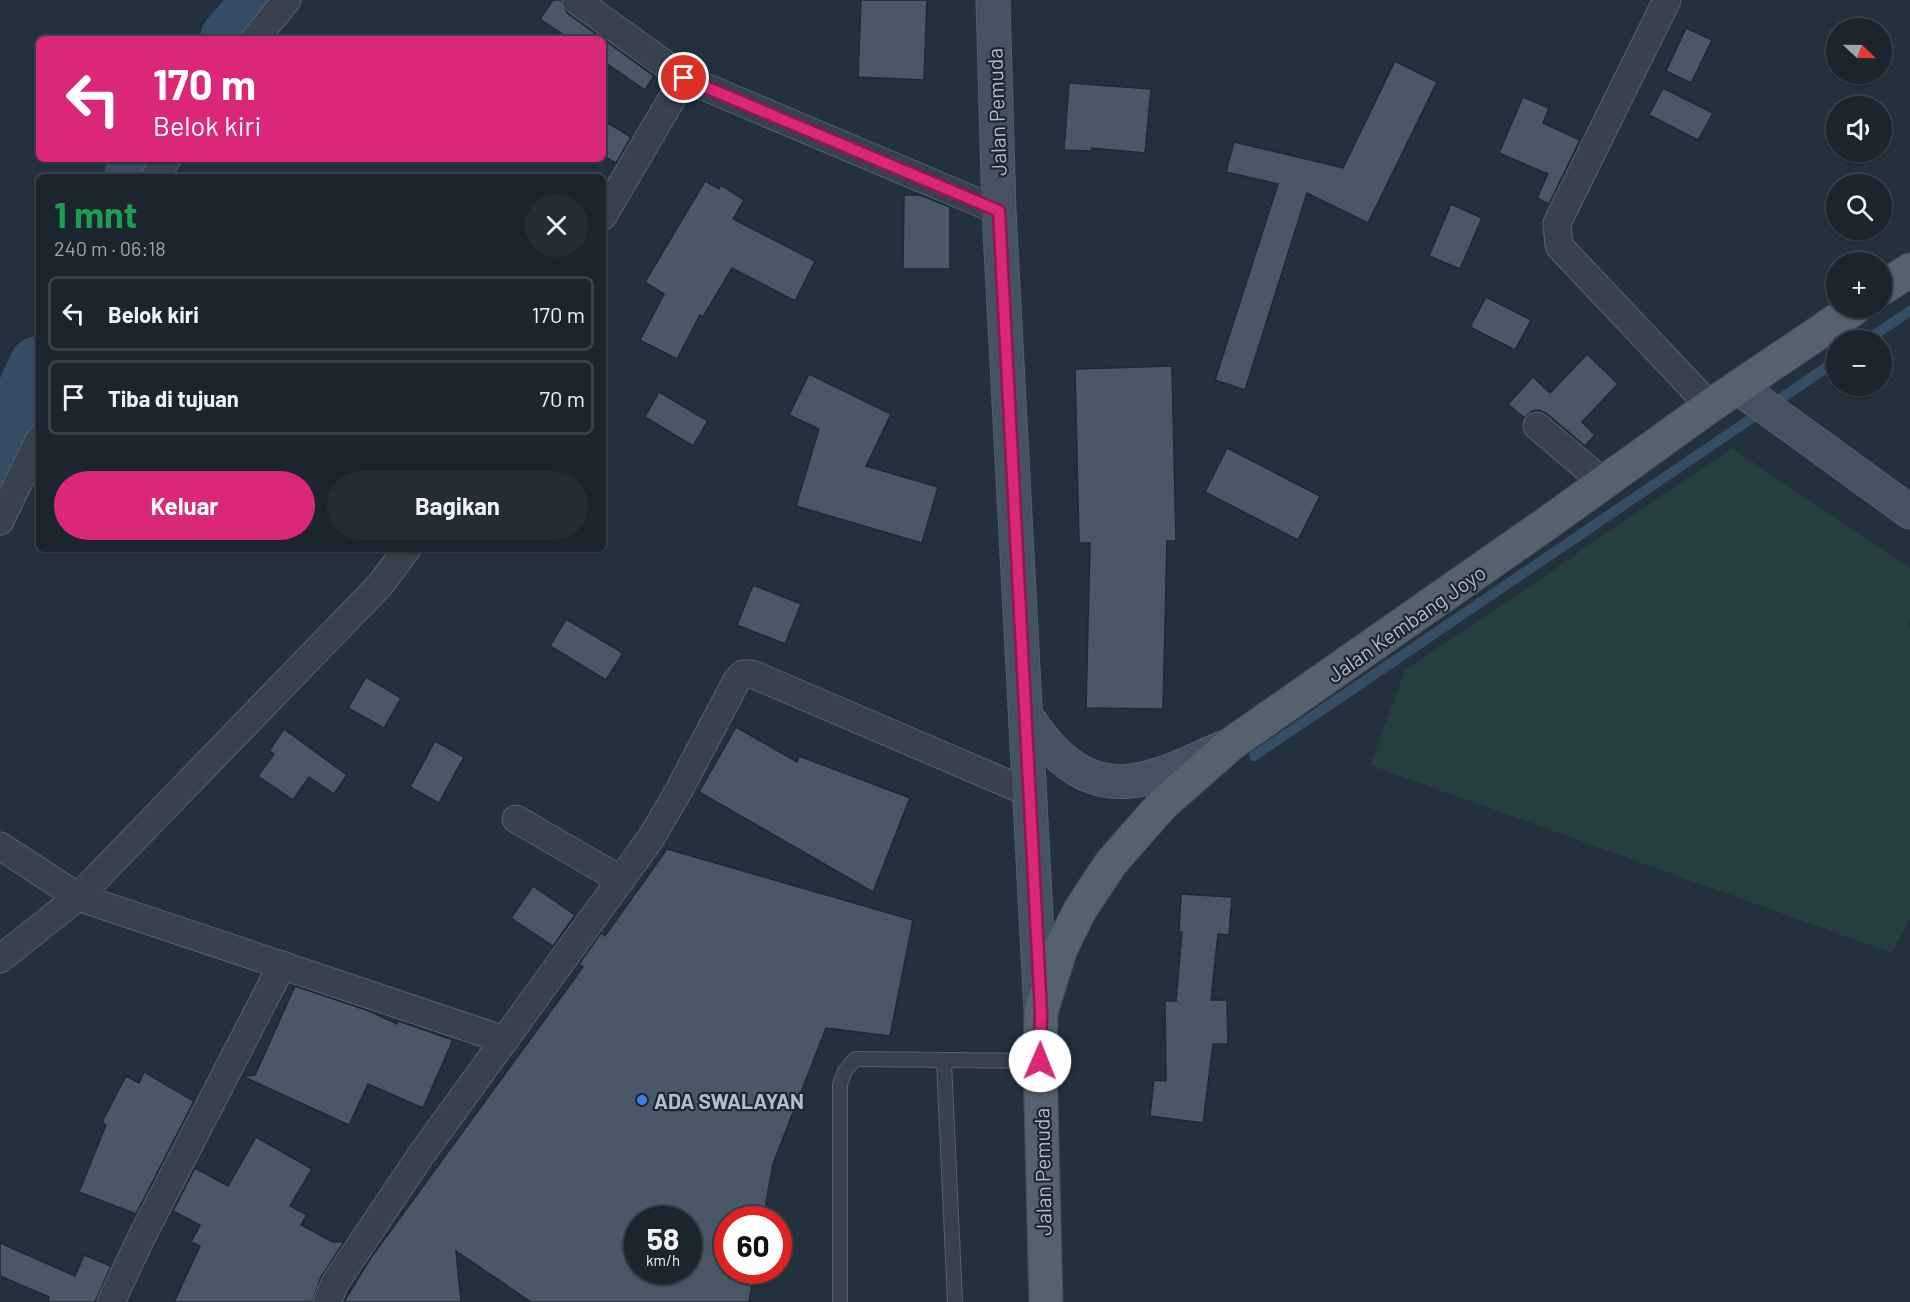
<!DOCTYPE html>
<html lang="id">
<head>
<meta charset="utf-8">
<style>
  :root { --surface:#1a252e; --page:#232d36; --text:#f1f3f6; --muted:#9fa5aa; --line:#38424a; --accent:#db2777 }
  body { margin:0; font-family:Barlow,sans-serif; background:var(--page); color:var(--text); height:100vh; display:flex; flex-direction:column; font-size:22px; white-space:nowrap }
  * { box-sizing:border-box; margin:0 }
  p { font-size:20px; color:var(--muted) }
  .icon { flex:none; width:33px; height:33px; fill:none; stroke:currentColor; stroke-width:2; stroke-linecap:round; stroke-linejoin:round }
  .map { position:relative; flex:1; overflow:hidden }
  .drawer { position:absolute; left:36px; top:174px; width:570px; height:378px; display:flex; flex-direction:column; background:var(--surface); border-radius:9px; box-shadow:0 2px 4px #0004,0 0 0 2px var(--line) }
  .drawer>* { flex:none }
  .top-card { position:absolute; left:36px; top:36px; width:570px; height:126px; border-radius:9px; box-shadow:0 2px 4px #0004,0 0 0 2px var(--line); background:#db2777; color:#fff; overflow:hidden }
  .needle { width:39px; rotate:112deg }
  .controls { position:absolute; left:1826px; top:18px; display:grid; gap:12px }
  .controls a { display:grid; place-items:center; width:66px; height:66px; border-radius:50%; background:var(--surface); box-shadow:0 2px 4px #0004,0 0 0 2px var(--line); font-size:30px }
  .speed { position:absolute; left:624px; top:1206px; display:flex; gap:12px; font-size:30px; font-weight:700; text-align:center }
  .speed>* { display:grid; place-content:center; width:78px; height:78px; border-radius:50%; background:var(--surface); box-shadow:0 2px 4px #0004,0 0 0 2px var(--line); line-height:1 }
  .speed small { font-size:15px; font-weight:400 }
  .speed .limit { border:9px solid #d22; background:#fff; color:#111 }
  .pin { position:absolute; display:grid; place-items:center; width:51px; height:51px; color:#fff; margin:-26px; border:3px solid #fff; border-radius:50%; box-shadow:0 2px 6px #0007 }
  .me { position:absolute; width:66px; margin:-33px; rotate:1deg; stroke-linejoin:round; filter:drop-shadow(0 0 4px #0008) }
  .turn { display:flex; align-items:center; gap:21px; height:126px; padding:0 18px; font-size:27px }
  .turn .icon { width:78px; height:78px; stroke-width:2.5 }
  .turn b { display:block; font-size:42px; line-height:51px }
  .round { display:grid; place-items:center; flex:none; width:63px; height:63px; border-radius:32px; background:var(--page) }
  .head { display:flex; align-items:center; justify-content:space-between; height:102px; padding:0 18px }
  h1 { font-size:36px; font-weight:700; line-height:45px; color:#1e9e55 }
  .button { display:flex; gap:12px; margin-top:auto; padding:12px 18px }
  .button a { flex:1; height:69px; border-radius:36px; background:var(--accent); color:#fff; font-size:24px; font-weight:700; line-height:69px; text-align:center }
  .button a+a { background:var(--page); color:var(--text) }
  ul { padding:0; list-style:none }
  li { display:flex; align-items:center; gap:18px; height:75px; margin:0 12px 9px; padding:0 6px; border:3px solid var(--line); border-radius:9px }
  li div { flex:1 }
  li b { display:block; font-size:22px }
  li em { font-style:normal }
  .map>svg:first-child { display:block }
  .green { fill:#253e3f }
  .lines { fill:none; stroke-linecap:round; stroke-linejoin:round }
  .stream { stroke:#364e65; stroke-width:10 }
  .river { stroke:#364e65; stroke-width:62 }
  .building { fill:#495867; stroke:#1e2934; stroke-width:1.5; fill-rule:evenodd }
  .lane-casing { stroke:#55606b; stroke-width:16 }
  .street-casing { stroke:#55606b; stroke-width:29 }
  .secondary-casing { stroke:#55606b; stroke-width:35 }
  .primary-casing { stroke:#434e59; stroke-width:35 }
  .lane { stroke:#37424e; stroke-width:14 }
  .street { stroke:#37424e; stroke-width:27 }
  .secondary { stroke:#455261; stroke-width:33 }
  .primary { stroke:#55626e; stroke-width:33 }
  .route-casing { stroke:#8e194d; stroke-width:15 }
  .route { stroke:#db2777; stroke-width:10 }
  .shop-dot { fill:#3f7fe0; stroke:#1c2732; stroke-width:2 }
  .labels { text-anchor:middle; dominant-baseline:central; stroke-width:4.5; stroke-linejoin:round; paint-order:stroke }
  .street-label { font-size:21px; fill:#b3bdc9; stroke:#1c2732 }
  .poi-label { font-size:21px; font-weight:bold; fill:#b3bdc9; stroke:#1c2732; text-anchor:start }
</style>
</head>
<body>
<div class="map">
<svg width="1910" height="1302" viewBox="0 0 1910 1302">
  <rect width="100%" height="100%" fill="#23313e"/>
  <!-- green -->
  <path class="green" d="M1732,448L1910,568V621L1907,625L1910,627V918L1892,953L1370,765L1405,671Z"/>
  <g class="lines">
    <!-- stream -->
    <g class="stream">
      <path d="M1867,340L1910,311"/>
      <path d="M1254,756L1836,361"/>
    </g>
    <!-- river -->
    <g class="river">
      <path d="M231,39L265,0"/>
      <path d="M135,177L146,159"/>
      <path d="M0,455L39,367"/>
    </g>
  </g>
  <!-- building -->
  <g class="building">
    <path d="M553,0H561L567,13L654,76L645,90L603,61V39H570L540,19Z"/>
    <path d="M861,0H927L924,80L858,77Z"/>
    <path d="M1686,28L1712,40L1691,83L1666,71Z"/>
    <path d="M1395,61L1437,82L1368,223L1307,193L1245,390L1215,380L1278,184L1226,172L1234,142L1343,168Z"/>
    <path d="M1069,83L1151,89L1145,153L1092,148L1091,151L1064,150Z"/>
    <path d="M1663,88L1713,113L1698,140L1649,115Z"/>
    <path d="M1523,97L1549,108L1543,123L1580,140L1549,204L1537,198L1548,174L1499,153Z"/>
    <path d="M603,120L631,137L616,163L603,156Z"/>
    <path d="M705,181L719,189L721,185L744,200L733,219L815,261L795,301L732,268L703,317L700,315L677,359L640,340L664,294L645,282Z"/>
    <path d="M904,195H920L950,207V269H903Z"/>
    <path d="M1451,204L1482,218L1460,269L1429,256Z"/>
    <path d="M1486,297L1531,320L1515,350L1470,327Z"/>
    <path d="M1587,354L1618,384L1582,422L1595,435L1585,446L1547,414L1539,410L1532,411L1524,418L1508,404L1533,377L1550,393Z"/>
    <path d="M1172,366L1176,541H1167L1163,709L1086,708L1090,543H1079L1075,369Z"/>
    <path d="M809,374L891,414L866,466L938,487L922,543L796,506L819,429L789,415Z"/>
    <path d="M659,392L708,421L693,446L645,417Z"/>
    <path d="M1227,448L1320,496L1298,540L1205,492Z"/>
    <path d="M753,585L801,604L785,644L737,625Z"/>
    <path d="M566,619L623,653L606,680L550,646Z"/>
    <path d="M366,677L401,698L384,728L348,708Z"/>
    <path d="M736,727L797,762L799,756L910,798L873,892L699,792Z"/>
    <path d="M284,729L347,775L334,794L309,777L293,800L258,776L274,754L269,751Z"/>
    <path d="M435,741L464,757L439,803L410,787Z"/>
    <path d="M667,849L913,920L890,1036L826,1028L773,1164L763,1220H728V1270H754L749,1302H531L456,1251L461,1302H344L370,1259L583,967L579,964L601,933L605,936ZM638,1220H688V1270H638Z"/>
    <path d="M533,886L575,915L553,946L511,918Z"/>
    <path d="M1181,894L1232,897L1229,935L1218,934L1211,1000H1227L1228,1044H1213L1203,1123L1150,1116L1154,1080L1166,1081L1165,1001H1176L1182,932H1179Z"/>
    <path d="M295,986L369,1011L397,1024L398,1021L453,1040L423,1108L368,1084L349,1125L242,1076L255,1075Z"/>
    <path d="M144,1072L194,1101L136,1214L79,1192L106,1125L102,1122L126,1076L139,1083Z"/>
    <path d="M256,1137L312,1169L290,1206L307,1215L301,1225L333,1242H344L321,1277L312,1302H174L200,1246L191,1242L200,1225L173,1211L195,1168L228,1186Z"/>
    <path d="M0,1243L75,1276L84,1255L111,1266L95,1302H48L49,1297L0,1276Z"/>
  </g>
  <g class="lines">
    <!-- lane casing -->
    <g class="lane-casing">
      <g id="lane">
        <path d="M944,1062L955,1302"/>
        <path d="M840,1302V1084L845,1071L855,1059L1040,1061"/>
      </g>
    </g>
    <!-- street casing -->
    <g class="street-casing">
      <g id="street">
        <path d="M576,0L684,78"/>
        <path d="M1667,0L1557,223L1559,246L1710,406"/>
        <path d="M255,39L287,0"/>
        <path d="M155,177L167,159"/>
        <path d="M603,216L684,78L999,211"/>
        <path d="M1537,426L1604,483"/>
        <path d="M0,521L39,440"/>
        <path d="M516,819L621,880"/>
        <path d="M0,846L78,897L505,1040"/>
        <path d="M0,959L78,897L380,585L407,549"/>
        <path d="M111,1302L140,1240L282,965"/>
        <path d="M327,1302L335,1283L421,1155L651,838L678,792L737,680L743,674H752L1030,793"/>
      </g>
    </g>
    <!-- secondary casing -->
    <g class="secondary-casing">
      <g id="secondary">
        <path d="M993,0L999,211L1041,1011"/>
        <path d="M1738,387L1910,512"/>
        <path d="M1026,716C1034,727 1042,739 1052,749C1109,808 1161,774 1223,748"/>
      </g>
    </g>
    <!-- primary casing -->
    <g class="primary-casing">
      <g id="primary">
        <path d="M1881,289L1910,270"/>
        <path d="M1046,1302L1040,1061L1041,1012L1061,948L1080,910L1111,863L1162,805L1231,744L1546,524L1710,406L1855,308"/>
      </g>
    </g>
    <!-- lane -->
    <use href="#lane" class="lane"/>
    <!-- street -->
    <use href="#street" class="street"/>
    <!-- secondary -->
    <use href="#secondary" class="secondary"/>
    <!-- primary -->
    <use href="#primary" class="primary"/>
  </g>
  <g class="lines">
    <!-- route casing -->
    <g class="route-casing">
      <path id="route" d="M684,78L999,211L1041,1012L1040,1061"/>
    </g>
    <!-- route -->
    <use href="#route" class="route"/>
  </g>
  <!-- markers -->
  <circle class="shop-dot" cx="642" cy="1100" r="6"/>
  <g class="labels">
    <!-- street labels -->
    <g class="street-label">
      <text transform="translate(996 112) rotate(-92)">Jalan Pemuda</text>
      <text transform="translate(1406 623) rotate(-35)">Jalan Kembang Joyo</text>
      <text transform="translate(1042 1172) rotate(-91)">Jalan Pemuda</text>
    </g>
    <!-- poi labels -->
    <g class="poi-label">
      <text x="654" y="1100">ADA SWALAYAN</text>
    </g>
  </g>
</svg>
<div class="controls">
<a><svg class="needle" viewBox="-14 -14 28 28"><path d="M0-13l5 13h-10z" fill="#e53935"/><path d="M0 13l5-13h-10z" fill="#9fa5aa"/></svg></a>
<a><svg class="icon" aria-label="sound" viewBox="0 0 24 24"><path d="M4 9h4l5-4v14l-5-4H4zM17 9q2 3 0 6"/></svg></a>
<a><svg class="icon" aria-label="search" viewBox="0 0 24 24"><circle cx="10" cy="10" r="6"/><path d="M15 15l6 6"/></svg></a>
<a>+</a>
<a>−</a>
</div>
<div class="speed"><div>58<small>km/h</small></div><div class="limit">60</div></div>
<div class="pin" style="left:684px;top:78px;background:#d93025"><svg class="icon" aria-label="arrive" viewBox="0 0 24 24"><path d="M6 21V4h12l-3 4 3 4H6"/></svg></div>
<svg class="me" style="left:1040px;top:1061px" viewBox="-20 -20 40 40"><circle r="19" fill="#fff"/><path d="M0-13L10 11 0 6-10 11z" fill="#db2777"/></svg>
<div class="top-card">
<div class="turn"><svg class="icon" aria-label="left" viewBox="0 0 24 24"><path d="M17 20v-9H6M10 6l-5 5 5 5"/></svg><div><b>170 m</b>Belok kiri</div></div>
</div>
<section class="drawer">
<div class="head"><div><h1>1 mnt</h1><p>240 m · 06:18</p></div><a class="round"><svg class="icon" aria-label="close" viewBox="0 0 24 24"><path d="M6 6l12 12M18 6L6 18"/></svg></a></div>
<ul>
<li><svg class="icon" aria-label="left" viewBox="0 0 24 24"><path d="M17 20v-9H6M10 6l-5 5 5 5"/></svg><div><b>Belok kiri</b></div><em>170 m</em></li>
<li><svg class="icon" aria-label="arrive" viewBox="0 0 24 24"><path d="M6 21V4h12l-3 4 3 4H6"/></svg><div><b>Tiba di tujuan</b></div><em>70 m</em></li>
</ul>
<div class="button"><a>Keluar</a><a>Bagikan</a></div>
</section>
</div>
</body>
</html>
